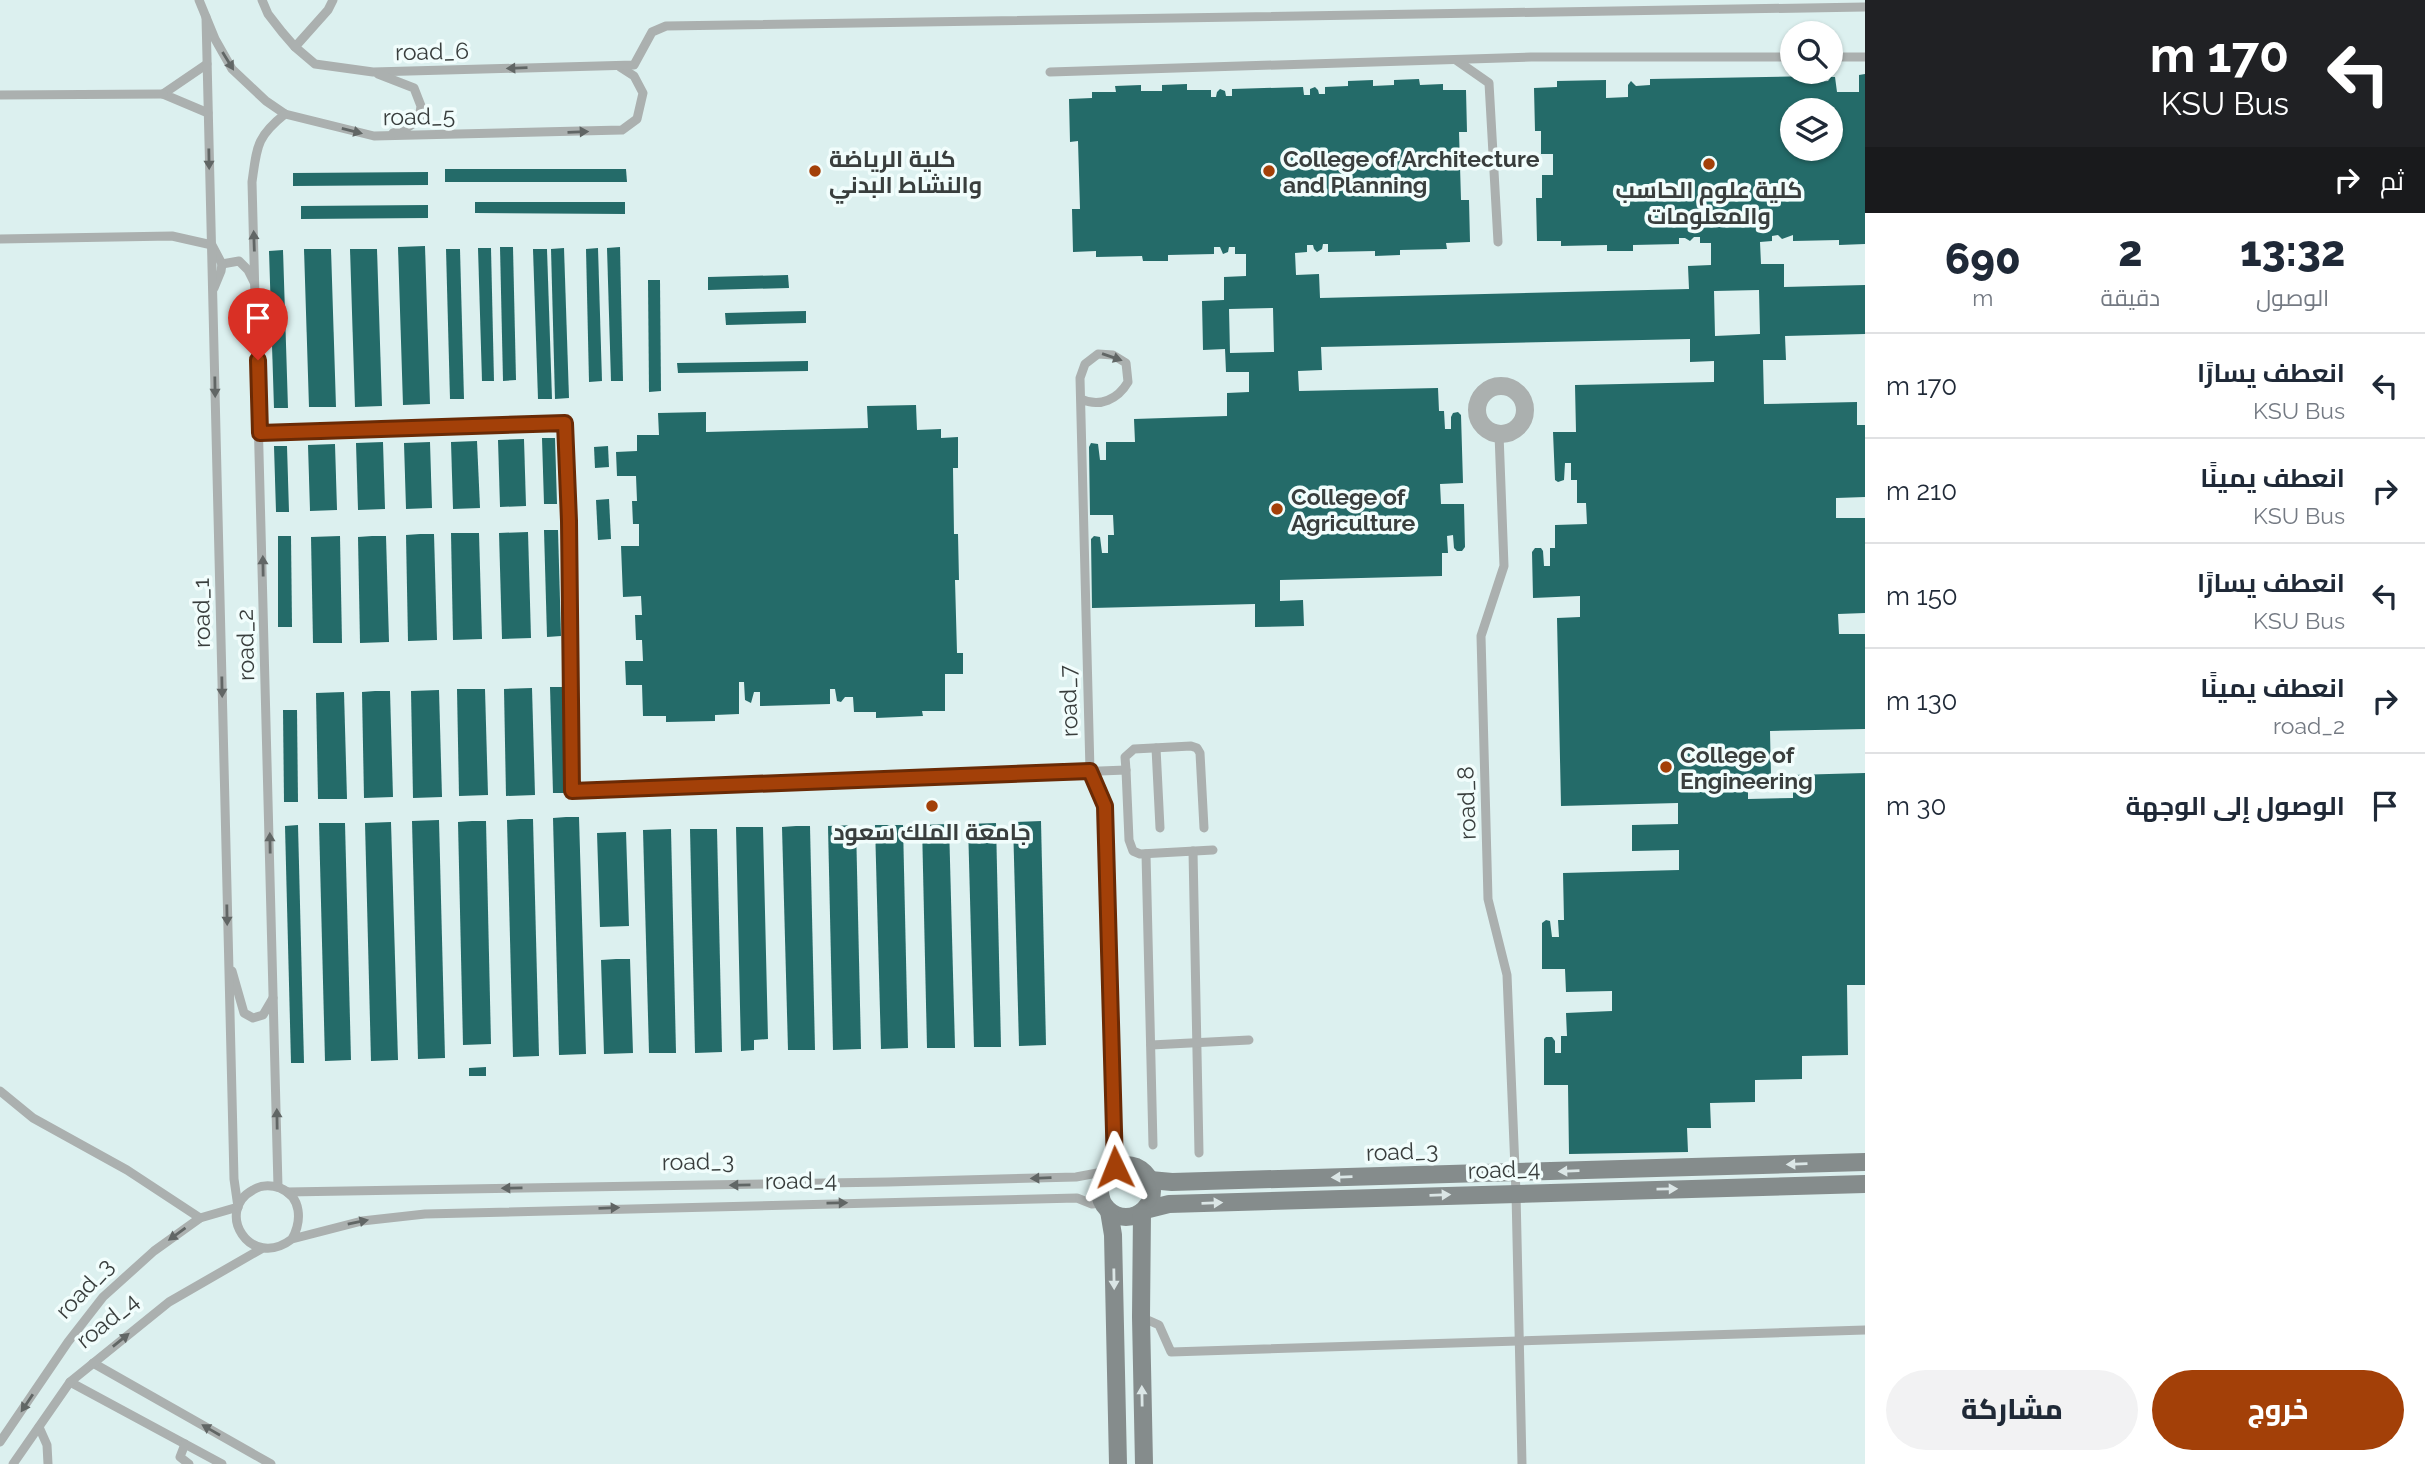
<!DOCTYPE html>
<html lang="ar">
<head>
<meta charset="utf-8">
<style>
  :root { --surface:#fff; --page:#f2f2f3; --text:#1f2937; --muted:#747a83; --line:#e0e1e3; --accent:#a34008 }
  body { margin:0; font-family:Raleway,Cairo,sans-serif; background:var(--page); color:var(--text); direction:rtl; height:100vh; display:flex; flex-direction:column; font-size:26px; white-space:nowrap }
  * { box-sizing:border-box; margin:0 }
  p { font-size:23px; color:var(--muted) }
  .icon { flex:none; width:38px; height:38px; fill:none; stroke:currentColor; stroke-width:2; stroke-linecap:round; stroke-linejoin:round }
  .map { position:relative; flex:1; overflow:hidden; direction:ltr }
  .drawer { display:flex; flex-direction:column; background:var(--surface); width:560px }
  .drawer>* { flex:none }
  .hud { background:#202124; color:#fff; overflow:hidden }
  .fabs { position:absolute; left:1780px; top:21px; display:grid; gap:14px }
  .fabs a { display:grid; place-items:center; width:63px; height:63px; border-radius:50%; background:var(--surface); box-shadow:0 2px 5px #0004; font-size:35px }
  .pin { position:absolute; display:grid; place-items:center; width:60px; height:60px; color:#fff; margin:-72px -30px; border-radius:50% 50% 50% 0; rotate:-45deg; box-shadow:0 0 7px #0007 }
  .pin .icon { rotate:45deg }
  .me { position:absolute; width:77px; margin:-38px; rotate:358deg; stroke-linejoin:round; filter:drop-shadow(0 0 5px #0008) }
  .turn { display:flex; align-items:center; gap:24px; height:147px; padding:0 21px; font-size:32px }
  .turn .icon { width:91px; height:91px; stroke-width:2.5 }
  .turn b { display:block; font-size:49px; line-height:60px }
  .then { display:flex; align-items:center; height:66px; padding:0 21px; background:#0003; gap:14px; font-size:26px }
  .eta { display:flex; justify-content:space-evenly; align-items:center; height:119px; text-align:center }
  .eta b { font-size:42px; font-weight:800; line-height:49px }
  .cta { display:flex; gap:14px; margin-top:auto; padding:14px 21px }
  .cta a { flex:1; height:80px; border-radius:42px; background:var(--accent); color:#fff; font-size:28px; font-weight:800; line-height:80px; text-align:center }
  .cta a+a { background:var(--page); color:var(--text) }
  ul { padding:0; list-style:none }
  li { display:flex; align-items:center; gap:21px; height:105px; padding:0 21px; border-top:2px solid var(--line) }
  li div { flex:1 }
  li b { display:block; font-size:26px }
  li em { font-style:normal }
  main { display:flex; flex:1; min-height:0 }
  .map>svg:first-child { display:block }
  .built { fill:#dcf0ef; fill-rule:evenodd }
  .building { fill:#246b69; fill-rule:evenodd }
  .lines { fill:none; stroke-linecap:round; stroke-linejoin:round }
  .lane { stroke:#abb0af; stroke-width:9 }
  .street { stroke:#abb0af; stroke-width:18 }
  .secondary { stroke:#858c8c; stroke-width:18 }
  .oneway { fill:#616665 }
  .oneway2 { fill:#dbe6e6 }
  .route-casing { stroke:#6a2a05; stroke-width:18 }
  .route { stroke:#a34008; stroke-width:12 }
  .poi-dot { fill:#a34008; stroke:#f1fdfc; stroke-width:2.5 }
  .labels { text-anchor:middle; dominant-baseline:central; stroke-width:7; stroke-linejoin:round; paint-order:stroke }
  .street-label { font-size:23px; fill:#393e3d; stroke:#f1fdfc }
  .poi-label { font-size:23px; font-weight:bold; fill:#393e3d; stroke:#f1fdfc; text-anchor:start }
</style>
</head>
<body>
<main>
<section class="drawer">
<div class="hud">
<div class="turn"><svg class="icon" aria-label="left" viewBox="0 0 24 24"><path d="M17 20v-9H6M10 6l-5 5 5 5"/></svg><div><b>170 m</b>KSU Bus</div></div>
<div class="then">ثم<svg class="icon" aria-label="right" viewBox="0 0 24 24"><path d="M7 20v-9h11M14 6l5 5-5 5"/></svg></div>
</div>
<div class="eta">
<div><b>13:32</b><p>الوصول</p></div>
<div><b>2</b><p>دقيقة</p></div>
<div><b>690</b><p>m</p></div>
</div>
<ul>
<li><svg class="icon" aria-label="left" viewBox="0 0 24 24"><path d="M17 20v-9H6M10 6l-5 5 5 5"/></svg><div><b>انعطف يسارًا</b><p>KSU Bus</p></div><em>170 m</em></li>
<li><svg class="icon" aria-label="right" viewBox="0 0 24 24"><path d="M7 20v-9h11M14 6l5 5-5 5"/></svg><div><b>انعطف يمينًا</b><p>KSU Bus</p></div><em>210 m</em></li>
<li><svg class="icon" aria-label="left" viewBox="0 0 24 24"><path d="M17 20v-9H6M10 6l-5 5 5 5"/></svg><div><b>انعطف يسارًا</b><p>KSU Bus</p></div><em>150 m</em></li>
<li><svg class="icon" aria-label="right" viewBox="0 0 24 24"><path d="M7 20v-9h11M14 6l5 5-5 5"/></svg><div><b>انعطف يمينًا</b><p>road_2</p></div><em>130 m</em></li>
<li><svg class="icon" aria-label="arrive" viewBox="0 0 24 24"><path d="M6 21V4h12l-3 4 3 4H6"/></svg><div><b>الوصول إلى الوجهة</b></div><em>30 m</em></li>
</ul>
<div class="cta"><a>خروج</a><a>مشاركة</a></div>
</section>
<div class="map">
<svg width="1865" height="1464" viewBox="0 0 1865 1464">
  <rect width="100%" height="100%" fill="#f1fdfc"/>
  <!-- built -->
  <path class="built" d="M0,0H1865V1464H0ZM1792,33H1830V72H1792ZM1792,110H1830V149H1792Z"/>
  <!-- building -->
  <g class="building">
    <path d="M1865,74V244L1839,245V240L1793,241V235L1782,239L1778,235L1772,236V241L1760,242L1761,264H1784V287L1865,285V334L1785,336L1786,360H1763L1764,404L1857,402V425H1865V497L1836,498V518H1865V613L1838,614L1839,634H1865V729L1770,731L1771,777L1748,778V799L1793,798V775L1865,773V985H1847L1848,1055L1802,1056V1079L1755,1080V1102L1710,1103L1711,1128H1687L1688,1152L1569,1154L1568,1085H1544V1039L1546,1037H1552L1555,1041V1053H1561V1036H1567L1566,1013L1612,1011V991L1566,992L1565,969H1542V923L1546,920L1550,921L1552,937H1559L1558,920H1564L1563,873L1679,870V850L1632,851V825L1678,824V803L1561,806L1557,618L1580,617V596L1533,598L1532,552L1535,548H1541L1543,551L1544,566H1550V548H1555V525L1587,524L1586,503H1577V480H1571V463H1565L1564,480L1558,482L1555,480L1553,432H1576L1575,385L1714,382V361L1690,362V339L1321,347L1322,370L1298,371L1299,391L1438,388L1439,411H1444L1445,429H1451V417L1453,413L1458,412L1461,415L1463,483L1440,484L1441,504H1464L1465,547L1462,551H1457L1454,548L1453,535L1447,536L1448,553H1442V576L1280,580V601L1303,600L1304,626L1255,627V604L1092,608L1091,539L1094,536L1100,537L1102,553H1108V535H1114L1113,515H1090L1089,447L1091,443L1098,444L1100,460H1106V442H1135L1134,419L1227,416V393L1249,392V372H1226L1225,349L1203,350L1202,301L1224,300V277L1246,276V254H1235V247H1229L1228,252L1223,254L1220,247H1214V254L1168,255V261H1143L1142,256L1096,257V251L1073,252L1072,209H1080L1078,141L1070,142L1069,99L1092,98V92H1116L1115,86L1141,85V91H1162V85L1187,84V90H1211V97H1216L1217,92L1220,89L1225,91L1226,96H1232V89L1303,87L1304,95H1310V89L1315,87L1318,90L1319,94H1325V87L1348,86V81L1373,80V86L1394,85V80L1419,79L1420,85L1443,84V90H1466L1467,132H1459L1461,200H1469L1470,242L1446,243L1447,249L1400,250V255L1375,256V251L1328,252V244H1323L1322,249L1317,252L1314,249L1313,245H1307V252L1295,253L1296,275L1319,274L1320,298L1689,289L1688,266L1711,265V243H1700V237H1694L1690,241L1685,238H1679V244L1633,245V251H1607V245L1561,246V241H1537L1536,198H1542V175H1553V154H1541V131H1535L1534,88L1557,87V81L1606,80V98L1628,97V85L1631,81L1636,86L1650,85V79L1815,76V82L1828,81L1831,77H1835L1837,92H1859V75ZM1792,110H1830V149H1792ZM1759,290L1760,334L1715,336L1714,291ZM1273,308L1274,352L1230,353L1229,309Z"/>
    <path d="M445,169H626L627,182H445Z"/>
    <path d="M428,172V185L293,186V173Z"/>
    <path d="M475,202H625V214L475,213Z"/>
    <path d="M428,205V218L301,219V206Z"/>
    <path d="M425,246L430,404L403,405L398,247Z"/>
    <path d="M500,247H513L516,380L503,381Z"/>
    <path d="M620,247L623,381H611L607,248Z"/>
    <path d="M478,248H491L494,381H482Z"/>
    <path d="M564,248L569,398L555,399L551,249Z"/>
    <path d="M598,248L602,381L589,382L586,249Z"/>
    <path d="M304,249H331L336,407H309Z"/>
    <path d="M350,249H377L382,406L355,407Z"/>
    <path d="M446,249H460L464,399H450Z"/>
    <path d="M533,249H547L552,399H538Z"/>
    <path d="M283,250L288,408H274L269,251Z"/>
    <path d="M788,275L789,288L708,290V277Z"/>
    <path d="M648,280H660L661,391L649,392Z"/>
    <path d="M806,311V323L726,325L725,313Z"/>
    <path d="M808,361V371L678,373L677,363Z"/>
    <path d="M916,405L917,430L941,429V438L958,437V468H953L954,534H958L959,580H955L957,653H963V674H945V711H922L923,716L876,718V712H854L853,697H845L841,702L837,701L835,689H830V704L760,706V692H754L751,703L745,700L744,682H739V714L715,715V721L666,722V716H643L642,685H626L625,661H643L642,640H636L635,615H642L641,596L623,597L621,546H639V524H633L632,501H637L636,476H617L616,452L637,451V435H659L658,413L706,412V432L868,428L867,406Z"/>
    <path d="M542,438H555L557,504H544Z"/>
    <path d="M524,439L526,506L500,507L498,440Z"/>
    <path d="M477,441L480,508L453,509L451,442Z"/>
    <path d="M383,442L385,509L358,510L356,443Z"/>
    <path d="M430,442L432,508L406,509L404,443Z"/>
    <path d="M335,444L337,510L310,511L308,445Z"/>
    <path d="M274,446H287L289,512H276Z"/>
    <path d="M608,446L609,467L595,468L594,447Z"/>
    <path d="M609,499L611,539L598,540L596,500Z"/>
    <path d="M544,530H558L561,636L547,637Z"/>
    <path d="M528,532L531,638L502,639L499,533Z"/>
    <path d="M451,533H479L482,639L453,640Z"/>
    <path d="M420,534H434L437,640L408,641L406,535Z"/>
    <path d="M278,536H291L292,627H278Z"/>
    <path d="M340,536L342,643H313L311,537Z"/>
    <path d="M372,536H386L389,642L360,643L358,537Z"/>
    <path d="M550,687H565L568,793H553Z"/>
    <path d="M532,688L535,795L506,796L504,689Z"/>
    <path d="M457,689H485L488,795L459,796Z"/>
    <path d="M439,690L442,797L413,798L411,691Z"/>
    <path d="M375,691H390L393,797L364,798L362,692Z"/>
    <path d="M344,692L347,799H318L316,693Z"/>
    <path d="M283,710H297L298,802H284Z"/>
    <path d="M566,817H579L586,1054L559,1055L553,818Z"/>
    <path d="M520,819H533L539,1056L513,1057L507,820Z"/>
    <path d="M439,820L445,1058L418,1059L412,821Z"/>
    <path d="M472,821H486L491,1044L463,1045L458,822Z"/>
    <path d="M1041,821L1046,1045L1019,1046L1013,822Z"/>
    <path d="M391,822L398,1060L371,1061L365,823Z"/>
    <path d="M319,823H345L351,1060L325,1061Z"/>
    <path d="M996,823L1001,1047H974L968,824Z"/>
    <path d="M949,824L955,1048H927L922,825Z"/>
    <path d="M298,825L304,1063H291L285,826Z"/>
    <path d="M856,825L861,1049L833,1050L828,826Z"/>
    <path d="M875,825H903L908,1048L881,1049Z"/>
    <path d="M796,826H810L815,1050H788L782,827Z"/>
    <path d="M736,827H763L768,1039L754,1040V1050L741,1051Z"/>
    <path d="M671,829L676,1053H649L643,830Z"/>
    <path d="M690,829H717L722,1052L695,1053Z"/>
    <path d="M626,832L629,926L600,927L597,833Z"/>
    <path d="M616,959H630L633,1053L604,1054L601,960Z"/>
    <path d="M486,1067V1076H469V1068Z"/>
  </g>
  <g class="lines">
    <!-- lane -->
    <g class="lane">
      <path d="M199,0L215,39L232,69L266,101L285,114L374,136L622,130L637,119L643,93L634,76L620,67"/>
      <path d="M262,0L268,14L282,32L295,47L315,64L373,72L634,65L652,32L666,26L1865,7"/>
      <path d="M295,47L328,10L333,0"/>
      <path d="M1830,57H1865"/>
      <path d="M1456,60L1489,83L1498,242"/>
      <path d="M207,64L163,94L208,113"/>
      <path d="M1050,72L1531,57H1792"/>
      <path d="M378,74L414,88L421,106L419,120L402,131L393,133"/>
      <path d="M0,95L163,94"/>
      <path d="M0,239L172,236L212,245L222,264L239,261L248,270L254,282"/>
      <path d="M214,288L221,271L222,264"/>
      <path d="M1081,399C1100,408 1118,399 1128,382L1126,363L1113,355L1098,354L1085,364L1080,378L1090,771L1105,806L1115,1167"/>
      <path d="M259,433L565,423L569,521L572,791L1126,770L1129,840L1133,851L1140,854L1213,850"/>
      <path d="M1499,434L1504,566L1481,636L1488,899L1507,975L1516,1193L1522,1464"/>
      <path d="M1156,748L1160,828"/>
      <path d="M1126,770L1125,757L1134,749L1191,746L1197,748L1200,753L1204,828"/>
      <path d="M1193,851L1199,1153"/>
      <path d="M1146,854L1153,1145"/>
      <path d="M232,971L244,1013L253,1018L263,1015L273,998"/>
      <path d="M1151,1045L1249,1040"/>
      <path d="M0,1091L33,1118L127,1170L200,1218"/>
      <path d="M278,1187L252,182C257,147 256,137 285,114"/>
      <path d="M287,1192L888,1182L1076,1177L1108,1171"/>
      <path d="M292,1239C302,1221 302,1197 280,1188C271,1185 261,1185 253,1190C214,1211 250,1271 292,1239L362,1221L425,1214L1077,1198L1092,1204L1102,1203"/>
      <path d="M1141,1317L1159,1325L1171,1352L1865,1330"/>
      <path d="M93,1363L271,1464"/>
      <path d="M70,1382L222,1464"/>
      <path d="M39,1427L47,1445L48,1464"/>
      <path d="M0,1442L68,1342L103,1297L154,1251L200,1218L238,1207L234,1179L206,17"/>
      <path d="M185,1444L180,1457L189,1464"/>
      <path d="M13,1464L70,1382L169,1302L261,1249"/>
    </g>
    <!-- street -->
    <circle class="street" cx="1501" cy="410" r="24"/>
    <!-- secondary -->
    <g class="secondary">
      <circle cx="1126" cy="1191" r="26"/>
      <path d="M1150,1180L1172,1182L1865,1162"/>
      <path d="M1145,1210L1169,1204L1865,1184"/>
      <path d="M1109,1211L1113,1235L1118,1464"/>
      <path d="M1142,1212L1141,1317L1144,1464"/>
    </g>
  </g>
  <!-- one-way arrows -->
  <defs><path id="oneway-solid" d="M-6-.8H1V-3.2L6.5 0L1 3.2V.8H-6Z" transform="scale(1.75)"/></defs>
  <g class="oneway">
    <use href="#oneway-solid" transform="translate(228 61) rotate(58)"/>
    <use href="#oneway-solid" transform="translate(517 68) rotate(178)"/>
    <use href="#oneway-solid" transform="translate(352 131) rotate(14)"/>
    <use href="#oneway-solid" transform="translate(578 132) rotate(-2)"/>
    <use href="#oneway-solid" transform="translate(209 159) rotate(89)"/>
    <use href="#oneway-solid" transform="translate(254 241) rotate(-92)"/>
    <use href="#oneway-solid" transform="translate(1112 357) rotate(19)"/>
    <use href="#oneway-solid" transform="translate(215 387) rotate(89)"/>
    <use href="#oneway-solid" transform="translate(263 566) rotate(-91)"/>
    <use href="#oneway-solid" transform="translate(222 687) rotate(89)"/>
    <use href="#oneway-solid" transform="translate(270 843) rotate(-91)"/>
    <use href="#oneway-solid" transform="translate(227 915) rotate(89)"/>
    <use href="#oneway-solid" transform="translate(277 1119) rotate(-91)"/>
    <use href="#oneway-solid" transform="translate(1041 1178) rotate(178)"/>
    <use href="#oneway-solid" transform="translate(740 1185) rotate(179)"/>
    <use href="#oneway-solid" transform="translate(512 1188) rotate(179)"/>
    <use href="#oneway-solid" transform="translate(837 1203) rotate(-1)"/>
    <use href="#oneway-solid" transform="translate(609 1208) rotate(-2)"/>
    <use href="#oneway-solid" transform="translate(358 1222) rotate(-12)"/>
    <use href="#oneway-solid" transform="translate(177 1234) rotate(144)"/>
    <use href="#oneway-solid" transform="translate(121 1340) rotate(-39)"/>
    <use href="#oneway-solid" transform="translate(27 1403) rotate(124)"/>
    <use href="#oneway-solid" transform="translate(211 1430) rotate(-150)"/>
  </g>
  <g class="oneway2">
    <use href="#oneway-solid" transform="translate(1797 1164) rotate(178)"/>
    <use href="#oneway-solid" transform="translate(1569 1171) rotate(178)"/>
    <use href="#oneway-solid" transform="translate(1342 1177) rotate(178)"/>
    <use href="#oneway-solid" transform="translate(1667 1189) rotate(-1)"/>
    <use href="#oneway-solid" transform="translate(1440 1195) rotate(-2)"/>
    <use href="#oneway-solid" transform="translate(1212 1203) rotate(-2)"/>
    <use href="#oneway-solid" transform="translate(1114 1279) rotate(89)"/>
    <use href="#oneway-solid" transform="translate(1142 1396) rotate(-91)"/>
  </g>
  <g class="lines">
    <!-- route casing -->
    <g class="route-casing">
      <path id="route" d="M258,360L260,433L565,423L569,521L572,791L1090,771L1105,806L1115,1167"/>
    </g>
    <!-- route -->
    <use href="#route" class="route"/>
  </g>
  <!-- markers -->
  <g class="poi-dot">
    <circle cx="1709" cy="164" r="7"/>
    <circle cx="815" cy="171" r="7"/>
    <circle cx="1269" cy="171" r="7"/>
    <circle cx="1277" cy="509" r="7"/>
    <circle cx="1666" cy="767" r="7"/>
    <circle cx="932" cy="806" r="7"/>
  </g>
  <g class="labels">
    <!-- street labels -->
    <g class="street-label">
      <text transform="translate(432 51) rotate(-1)">road_6</text>
      <text transform="translate(419 116) rotate(-1)">road_5</text>
      <text transform="translate(201 613) rotate(-91)">road_1</text>
      <text transform="translate(245 645) rotate(-91)">road_2</text>
      <text transform="translate(1068 701) rotate(-92)">road_7</text>
      <text transform="translate(1466 803) rotate(-92)">road_8</text>
      <text transform="translate(1402 1151) rotate(-2)">road_3</text>
      <text transform="translate(698 1161) rotate(-1)">road_3</text>
      <text transform="translate(1504 1169) rotate(-2)">road_4</text>
      <text transform="translate(801 1180) rotate(-1)">road_4</text>
      <text transform="translate(84 1288) rotate(-47)">road_3</text>
      <text transform="translate(107 1320) rotate(-39)">road_4</text>
    </g>
    <!-- poi labels -->
    <g class="poi-label">
      <text x="829" y="158">كلية الرياضة<tspan x="829" dy="26">والنشاط البدني</tspan></text>
      <text x="1283" y="158">College of Architecture<tspan x="1283" dy="26">and Planning</tspan></text>
      <text x="1709" y="189" text-anchor="middle">كلية علوم الحاسب<tspan x="1709" dy="26">والمعلومات</tspan></text>
      <text x="1291" y="496">College of<tspan x="1291" dy="26">Agriculture</tspan></text>
      <text x="1680" y="754">College of<tspan x="1680" dy="26">Engineering</tspan></text>
      <text x="932" y="831" text-anchor="middle">جامعة الملك سعود</text>
    </g>
  </g>
</svg>
<div class="fabs">
<a><svg class="icon" aria-label="search" viewBox="0 0 24 24"><circle cx="10" cy="10" r="6"/><path d="M15 15l6 6"/></svg></a>
<a><svg class="icon" aria-label="layers" viewBox="0 0 24 24"><path d="M12 4l9 5-9 5-9-5zM3 14l9 5 9-5"/></svg></a>
</div>
<div class="pin" style="left:258px;top:360px;background:#d93025"><svg class="icon" aria-label="arrive" viewBox="0 0 24 24"><path d="M6 21V4h12l-3 4 3 4H6"/></svg></div>
<svg class="me" style="left:1115px;top:1167px" viewBox="-20 -20 40 40"><path d="M0-17L14 15 0 8-14 15z" fill="#a34008" stroke="#fff" stroke-width="4"/></svg>
</div>
</main>
</body>
</html>
